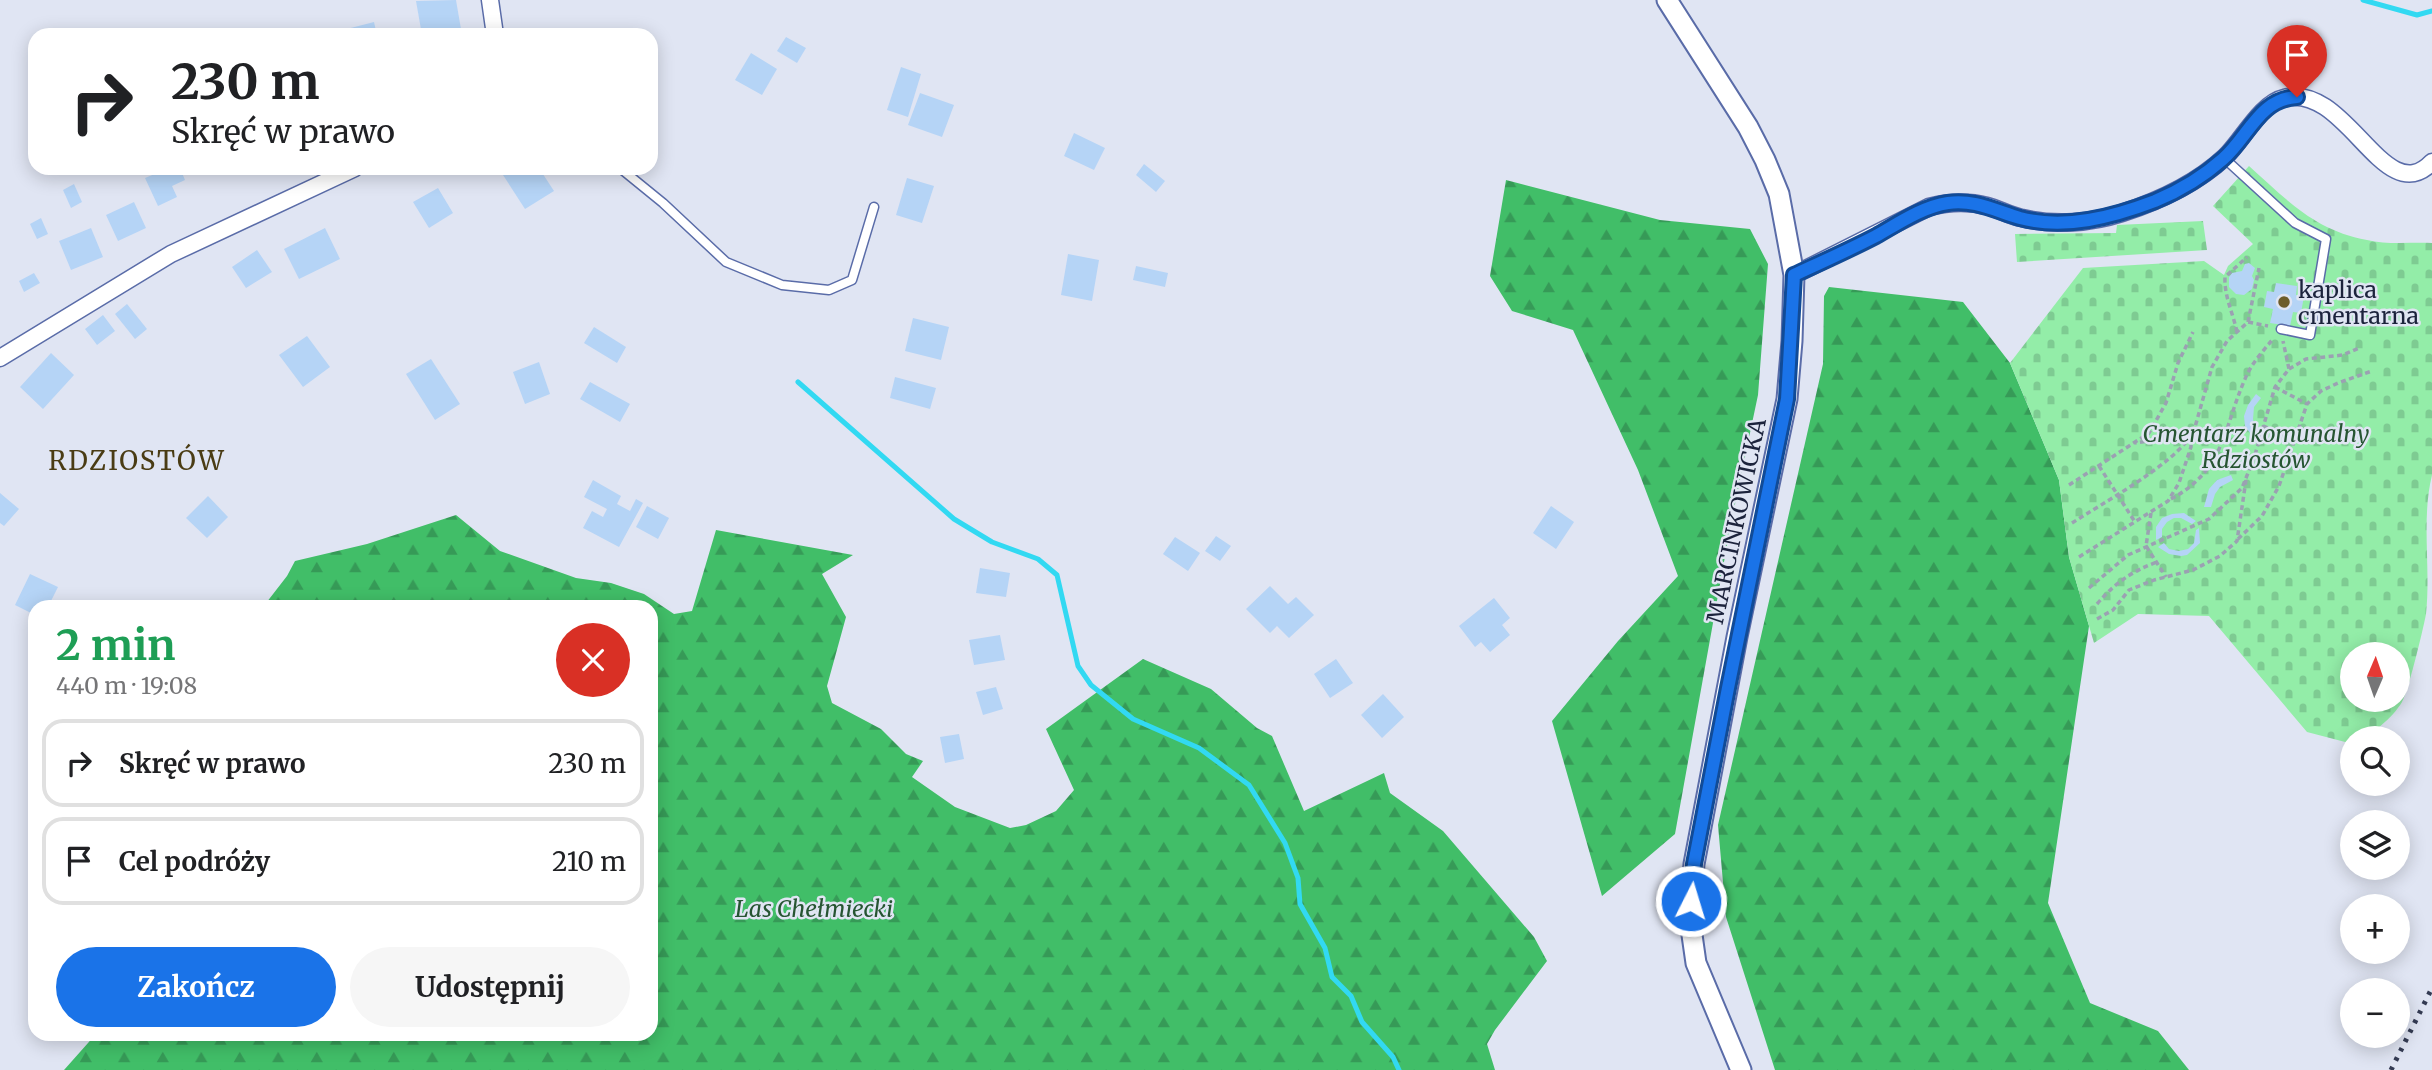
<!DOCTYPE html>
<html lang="pl">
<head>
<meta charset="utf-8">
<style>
  :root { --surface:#fff; --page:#f6f6f6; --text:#202124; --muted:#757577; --line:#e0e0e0; --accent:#1a73e8 }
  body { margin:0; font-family:Merriweather,serif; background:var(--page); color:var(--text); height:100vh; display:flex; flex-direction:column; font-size:26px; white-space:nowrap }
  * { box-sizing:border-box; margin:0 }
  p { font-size:23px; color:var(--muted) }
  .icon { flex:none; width:38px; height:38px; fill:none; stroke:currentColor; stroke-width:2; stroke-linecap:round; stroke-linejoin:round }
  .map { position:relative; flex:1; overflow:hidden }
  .drawer { position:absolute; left:28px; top:600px; width:630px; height:441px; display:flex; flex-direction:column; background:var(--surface); border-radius:21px; box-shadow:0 4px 18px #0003 }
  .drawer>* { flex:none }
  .hud { position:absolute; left:28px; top:28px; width:630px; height:147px; border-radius:21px; box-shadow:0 4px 18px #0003; background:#fff; color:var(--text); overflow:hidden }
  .needle { width:46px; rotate:2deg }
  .fabs { position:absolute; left:2340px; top:642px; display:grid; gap:14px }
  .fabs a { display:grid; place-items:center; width:70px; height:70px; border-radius:50%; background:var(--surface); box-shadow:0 4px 18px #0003; font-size:35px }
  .pin { position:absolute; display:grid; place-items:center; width:60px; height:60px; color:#fff; margin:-72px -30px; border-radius:50% 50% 50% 0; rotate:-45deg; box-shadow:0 0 7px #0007 }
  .pin .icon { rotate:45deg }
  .me { position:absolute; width:77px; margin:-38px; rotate:5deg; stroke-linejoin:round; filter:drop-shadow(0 0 5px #0008) }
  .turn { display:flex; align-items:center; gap:24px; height:147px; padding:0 28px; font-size:32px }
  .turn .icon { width:91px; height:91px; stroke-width:2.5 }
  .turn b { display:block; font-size:49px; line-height:60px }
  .round { display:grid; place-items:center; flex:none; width:74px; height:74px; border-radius:37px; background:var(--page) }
  .headline { display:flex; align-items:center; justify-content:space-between; height:119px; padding:0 28px }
  h1 { font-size:42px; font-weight:700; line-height:52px; color:#1e9e55 }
  .cta { display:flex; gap:14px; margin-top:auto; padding:14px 28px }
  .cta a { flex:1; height:80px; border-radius:42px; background:var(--accent); color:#fff; font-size:28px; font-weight:700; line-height:80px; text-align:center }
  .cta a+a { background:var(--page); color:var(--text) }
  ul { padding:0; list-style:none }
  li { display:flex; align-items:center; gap:21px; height:88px; margin:0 14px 10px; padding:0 14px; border:4px solid var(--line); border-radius:21px }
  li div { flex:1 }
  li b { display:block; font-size:26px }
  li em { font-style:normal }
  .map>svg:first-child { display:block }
  .forest { fill:url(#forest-firs) }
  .cemetery { fill:url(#cemetery-stones); fill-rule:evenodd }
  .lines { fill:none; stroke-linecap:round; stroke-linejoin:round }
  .stream { stroke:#32d9f2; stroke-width:5 }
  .building { fill:#b5d4f6 }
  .service-casing { stroke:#5a6ca8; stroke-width:11 }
  .minor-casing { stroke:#5a6ca8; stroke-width:19 }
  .tertiary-casing { stroke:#5a6ca8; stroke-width:23 }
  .path { stroke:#9ba1b2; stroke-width:3.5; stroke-dasharray:5 3.5; stroke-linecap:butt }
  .service { stroke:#fff; stroke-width:8 }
  .minor { stroke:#fff; stroke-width:16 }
  .tertiary { stroke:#fff; stroke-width:19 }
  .rail { stroke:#343b53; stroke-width:5; stroke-dasharray:3.5 7; stroke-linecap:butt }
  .route-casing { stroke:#114b97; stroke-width:18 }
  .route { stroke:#1a73e8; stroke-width:12 }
  .poi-dot { fill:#6d5c2a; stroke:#e0e5f3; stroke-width:2.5 }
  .labels { text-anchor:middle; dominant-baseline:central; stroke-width:5; stroke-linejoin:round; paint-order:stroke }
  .poi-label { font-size:23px; fill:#1c233c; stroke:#e0e5f3; text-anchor:start }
  .park-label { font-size:23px; font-style:italic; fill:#265532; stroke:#e0e5f3 }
  .street-label { font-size:23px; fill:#1c233c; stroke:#e0e5f3 }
  .quarter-label { font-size:26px; letter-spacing:2px; fill:#4a3c14; stroke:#e0e5f3 }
</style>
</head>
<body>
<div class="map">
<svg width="2432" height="1070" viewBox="0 0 2432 1070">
  <defs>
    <pattern id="forest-firs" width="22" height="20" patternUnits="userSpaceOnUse" patternTransform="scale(1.75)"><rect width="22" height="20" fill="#41be68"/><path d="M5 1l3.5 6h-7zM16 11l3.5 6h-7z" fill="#369a57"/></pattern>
    <pattern id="cemetery-stones" width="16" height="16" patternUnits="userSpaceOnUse" patternTransform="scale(1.75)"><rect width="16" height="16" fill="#93eda8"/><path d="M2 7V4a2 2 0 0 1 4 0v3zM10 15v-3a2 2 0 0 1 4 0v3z" fill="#7ecb92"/></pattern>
  </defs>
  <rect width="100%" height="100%" fill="#e0e5f3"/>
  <!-- forest -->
  <g class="forest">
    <path d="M1506,180L1660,220L1750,229L1768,264L1758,395L1731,523L1675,834L1602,896L1552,721L1618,641L1678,576L1638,470L1573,330L1512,311L1490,276Z"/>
    <path d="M1829,287L1963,302L2010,363L2059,480L2069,557L2089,626L2048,903L2090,1003L2158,1031L2189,1070H1775L1726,917L1718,825L1823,364L1824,296Z"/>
    <path d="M456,515L500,551L576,578L611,583L644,594L674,614L692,611L716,530L853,555L822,574L846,617L827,686L832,703L881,729L906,754L923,761L912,777L955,807L1010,828L1026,825L1056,811L1074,790L1046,729L1143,659L1211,689L1257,728L1272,736L1304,811L1384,773L1390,793L1443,831L1534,937L1547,961L1495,1030L1487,1044L1495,1070H64L96,1034H651V607H263L287,576L295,561L367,544Z"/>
  </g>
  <!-- cemetery -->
  <g class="cemetery">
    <path d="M2249,166C2287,200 2314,230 2367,240C2387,245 2411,242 2432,243V475C2421,520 2431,567 2426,614C2424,626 2408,693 2402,702C2393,717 2371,738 2352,738L2349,743L2307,732L2209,616L2138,614L2094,643L2069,557L2059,480L2010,363L2083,268L2204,261L2224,275L2228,266L2253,244L2213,206ZM2352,654H2398V700H2352Z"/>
    <path d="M2203,221L2207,250L2017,262L2015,234L2116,233L2117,225Z"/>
  </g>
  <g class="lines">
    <!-- stream -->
    <g class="stream">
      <path d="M2363,0L2417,15L2432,11"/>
      <path d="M798,382L954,519L992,542L1038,559L1057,575L1078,666L1091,685L1133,719L1199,748L1249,785L1285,843L1298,878L1300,904L1325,948L1332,977L1351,996L1362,1022L1393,1057L1399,1070"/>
    </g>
  </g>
  <!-- building -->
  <g class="building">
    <path d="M456,0L462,35H422L416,1Z"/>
    <path d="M374,22L377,35H340L339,31Z"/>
    <path d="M786,37L806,48L797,63L777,51Z"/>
    <path d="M751,53L777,69L762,95L735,80Z"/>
    <path d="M901,67L921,74L908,117L887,110Z"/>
    <path d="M920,93L954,105L942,137L908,125Z"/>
    <path d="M1074,133L1105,148L1094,170L1064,156Z"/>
    <path d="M1144,164L1165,181L1156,192L1136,175Z"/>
    <path d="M169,168H180L185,180L172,186L177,197L158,206L145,178Z"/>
    <path d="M514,168H539L554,191L525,209L503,175Z"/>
    <path d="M907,178L934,186L922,223L896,215Z"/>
    <path d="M74,184L82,202L71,208L63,190Z"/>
    <path d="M438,188L453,213L429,228L413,202Z"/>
    <path d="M134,202L146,228L118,241L106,215Z"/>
    <path d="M41,218L48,234L37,239L30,224Z"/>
    <path d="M91,228L103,257L71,270L59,241Z"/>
    <path d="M325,228L340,259L299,279L284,249Z"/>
    <path d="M257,250L272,272L246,288L232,267Z"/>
    <path d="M1068,254L1099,260L1092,301L1061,295Z"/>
    <path d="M2249,263L2255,268L2252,276L2254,280L2252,289L2244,295L2236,294L2229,287V277L2232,273L2242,271L2245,264Z"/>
    <path d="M1136,266L1168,273L1165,287L1133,280Z"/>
    <path d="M34,273L40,283L24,292L19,281Z"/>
    <path d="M2276,283L2297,286L2296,295L2304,296L2301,313L2293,312L2290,326L2270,323L2273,309L2264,307L2267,291L2274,292Z"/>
    <path d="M127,304L147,329L135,339L115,314Z"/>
    <path d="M103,315L115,331L97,345L85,329Z"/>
    <path d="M913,318L949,327L941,360L905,351Z"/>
    <path d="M594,327L626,347L617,363L584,343Z"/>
    <path d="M307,336L330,367L303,387L279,355Z"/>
    <path d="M51,353L74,375L43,409L20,387Z"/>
    <path d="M431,359L460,404L435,420L406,374Z"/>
    <path d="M539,362L550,394L525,404L513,372Z"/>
    <path d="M895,377L936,388L930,409L890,398Z"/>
    <path d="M590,382L630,404L620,422L580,399Z"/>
    <path d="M2256,394L2261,398L2254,407L2253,419L2255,431L2250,433L2245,426L2244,416L2248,405Z"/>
    <path d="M2231,475L2233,480L2220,487L2215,494L2211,507H2204L2209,489L2217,480Z"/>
    <path d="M593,480L621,496L617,504L630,511L636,499L643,503L619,547L583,528L592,511L603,517L607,509L584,497Z"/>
    <path d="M0,493L19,509L4,526L0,523Z"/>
    <path d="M208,496L228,517L207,538L186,518Z"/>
    <path d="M647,506L669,518L658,539L636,527Z"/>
    <path d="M1551,506L1574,522L1556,549L1533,533Z"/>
    <path d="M2184,513L2196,521L2192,524L2181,518H2174L2167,522L2162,529V537L2156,540V527L2162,518L2172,514Z"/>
    <path d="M2199,528L2200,543L2187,555L2181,556L2169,554L2158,547L2164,543L2169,549L2179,551L2188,549L2194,543L2196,530Z"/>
    <path d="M1216,536L1231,546L1220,561L1205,551Z"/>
    <path d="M1175,537L1200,553L1188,571L1163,554Z"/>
    <path d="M980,568L1010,573L1006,597L976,593Z"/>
    <path d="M30,574L58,587L48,607H35V615L15,605Z"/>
    <path d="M1270,586L1288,604L1296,597L1314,615L1289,638L1277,626L1270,633L1246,609Z"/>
    <path d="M1494,598L1510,618L1502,625L1510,635L1490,652L1481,642L1475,647L1459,626Z"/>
    <path d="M1000,635L1005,660L974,665L969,640Z"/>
    <path d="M1336,659L1353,683L1330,698L1314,674Z"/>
    <path d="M996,687L1003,709L983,715L976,692Z"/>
    <path d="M1383,694L1404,717L1382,738L1361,715Z"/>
    <path d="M959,734L964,759L945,763L940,737Z"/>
  </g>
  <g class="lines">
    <!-- service casing -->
    <g class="service-casing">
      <g id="service">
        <path d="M2224,158L2295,223L2326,239L2310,335L2281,329"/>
        <path d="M620,168L663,203L726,262L782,285L829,290L852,280L874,207"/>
      </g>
    </g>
    <!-- minor casing -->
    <g class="minor-casing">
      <g id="minor">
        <path d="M490,0L495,35"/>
        <path d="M1794,275L1929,207C1949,202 1967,201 1987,206C1999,209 2010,216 2022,218C2055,226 2091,223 2122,213C2159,201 2196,184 2225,157C2242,141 2261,103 2284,98C2347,82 2384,212 2432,162"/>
        <path d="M0,358L171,254L355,168"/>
      </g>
    </g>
    <!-- tertiary casing -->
    <g class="tertiary-casing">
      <path id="tertiary" d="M1667,0L1748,127L1765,160L1779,194L1794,275L1792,341L1787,399L1737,637L1694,864L1690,921L1696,963L1741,1070"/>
    </g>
    <!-- path -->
    <g class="path">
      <path d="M2248,322L2259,268"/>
      <path d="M2237,332C2233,313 2224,296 2225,277L2247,257"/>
      <path d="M2289,369L2306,359L2343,355L2359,348"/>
      <path d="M2275,387L2307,404"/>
      <path d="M2263,426L2296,439"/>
      <path d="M2099,466L2135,522"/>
      <path d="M2069,485L2149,433L2166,403L2178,363L2193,332"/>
      <path d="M2171,499C2225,470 2223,429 2245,379C2251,364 2263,351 2273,339"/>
      <path d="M2151,513L2146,546L2166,577"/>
      <path d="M2072,523C2103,503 2174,464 2191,435L2135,443"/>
      <path d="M2238,539L2262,516L2279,486L2307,404L2321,391L2338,383L2372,371"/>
      <path d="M2079,557L2168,501L2179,483L2191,447V435L2195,427L2212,367L2227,341L2248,322L2268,326"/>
      <path d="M2089,588L2128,555L2209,519L2242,488L2254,458L2275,387L2289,369L2283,341"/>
      <path d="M2097,604C2115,583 2132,571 2157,562"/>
      <path d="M2097,619L2113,610L2129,590L2154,580L2193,570L2220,556L2237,541L2246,480"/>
    </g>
    <!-- service -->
    <use href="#service" class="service"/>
    <!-- minor -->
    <use href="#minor" class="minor"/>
    <!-- tertiary -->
    <use href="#tertiary" class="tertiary"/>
    <!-- rail -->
    <path class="rail" d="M2391,1070L2432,988"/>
  </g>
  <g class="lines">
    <!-- route casing -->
    <g class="route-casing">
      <path id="route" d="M1691,901L1694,864L1728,688L1787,399L1794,275C1822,262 1849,250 1876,236C1899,223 1922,207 1948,203C1974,199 1996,211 2020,218C2065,230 2113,217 2155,201C2179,191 2204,176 2223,159C2249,136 2259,99 2297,97"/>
    </g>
    <!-- route -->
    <use href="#route" class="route"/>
  </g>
  <!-- markers -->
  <circle class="poi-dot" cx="2284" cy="302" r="7"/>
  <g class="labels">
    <!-- poi labels -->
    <g class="poi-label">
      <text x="2298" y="289">kaplica<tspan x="2298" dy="26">cmentarna</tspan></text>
    </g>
    <!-- park labels -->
    <g class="park-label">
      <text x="2256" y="433">Cmentarz komunalny<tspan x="2256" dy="26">Rdziostów</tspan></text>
      <text x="814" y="908">Las Chełmiecki</text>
    </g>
    <!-- street labels -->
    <g class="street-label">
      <text transform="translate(1736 521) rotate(-78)">MARCINKOWICKA</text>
    </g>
    <!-- quarter labels -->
    <g class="quarter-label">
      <text x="137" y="460">RDZIOSTÓW</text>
    </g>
  </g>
</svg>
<div class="fabs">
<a><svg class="needle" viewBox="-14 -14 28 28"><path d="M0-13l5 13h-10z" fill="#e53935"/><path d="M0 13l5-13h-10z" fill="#757577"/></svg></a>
<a><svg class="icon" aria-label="search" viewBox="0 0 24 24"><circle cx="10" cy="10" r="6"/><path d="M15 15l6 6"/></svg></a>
<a><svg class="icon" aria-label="layers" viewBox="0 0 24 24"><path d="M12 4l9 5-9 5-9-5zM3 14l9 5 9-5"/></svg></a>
<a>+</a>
<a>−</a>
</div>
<div class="pin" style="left:2297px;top:97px;background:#d93025"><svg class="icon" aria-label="arrive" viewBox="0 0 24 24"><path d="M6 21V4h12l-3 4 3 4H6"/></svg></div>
<svg class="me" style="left:1691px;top:901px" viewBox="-20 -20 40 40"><circle r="17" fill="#1a73e8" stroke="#fff" stroke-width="3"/><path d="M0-11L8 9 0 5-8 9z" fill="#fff"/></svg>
<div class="hud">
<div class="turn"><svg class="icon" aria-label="right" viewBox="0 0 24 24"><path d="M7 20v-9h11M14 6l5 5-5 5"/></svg><div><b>230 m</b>Skręć w prawo</div></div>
</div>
<section class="drawer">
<div class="headline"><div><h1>2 min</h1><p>440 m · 19:08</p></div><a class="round" style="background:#d93025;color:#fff"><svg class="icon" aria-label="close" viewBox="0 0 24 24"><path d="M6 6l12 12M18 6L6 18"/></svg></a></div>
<ul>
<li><svg class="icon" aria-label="right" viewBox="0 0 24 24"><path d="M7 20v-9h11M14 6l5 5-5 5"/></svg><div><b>Skręć w prawo</b></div><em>230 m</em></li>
<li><svg class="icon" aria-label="arrive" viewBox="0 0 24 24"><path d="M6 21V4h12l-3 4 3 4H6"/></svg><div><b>Cel podróży</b></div><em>210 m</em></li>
</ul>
<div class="cta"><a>Zakończ</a><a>Udostępnij</a></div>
</section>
</div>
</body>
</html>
